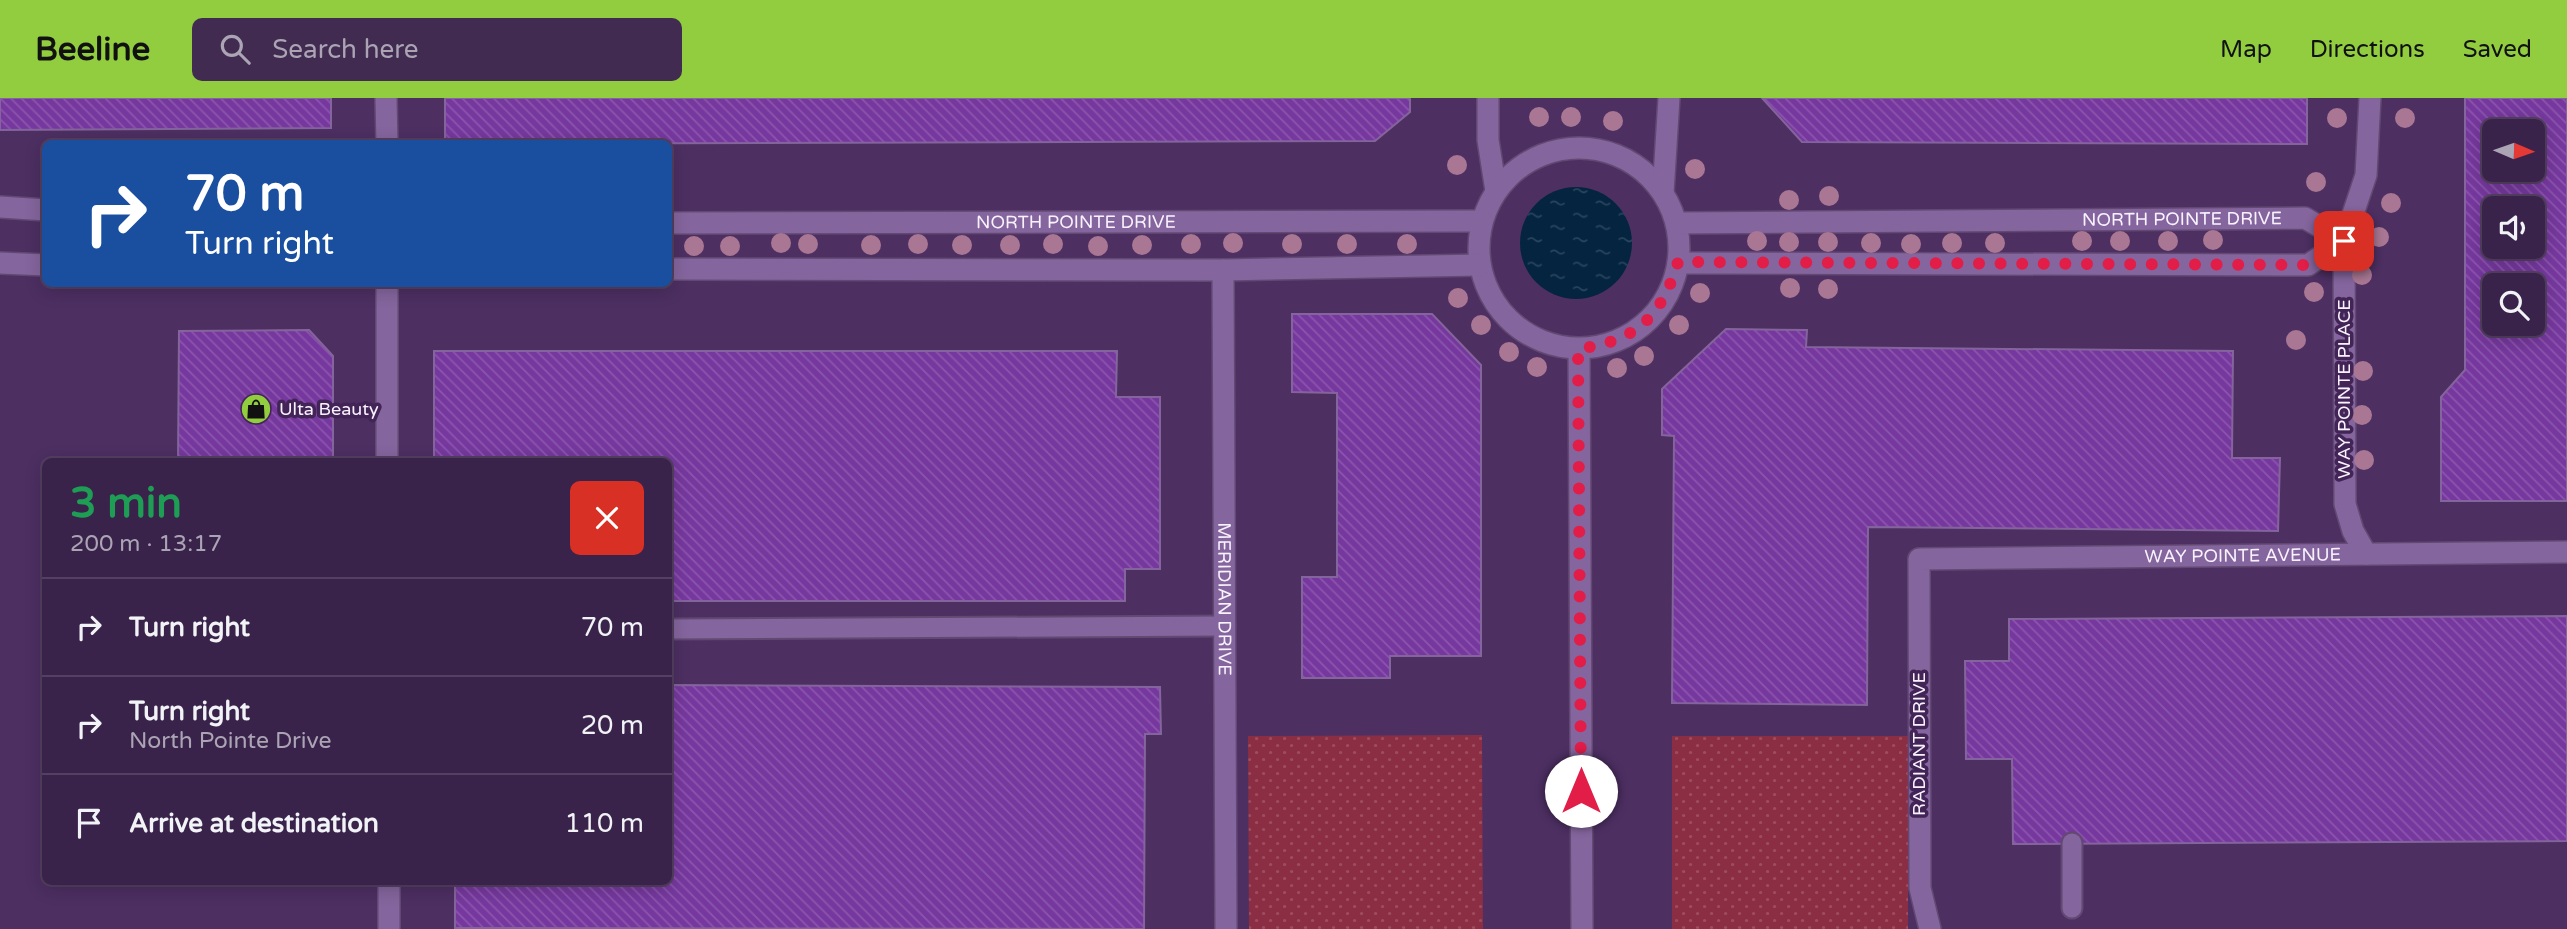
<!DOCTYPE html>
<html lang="en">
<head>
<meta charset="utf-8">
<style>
  :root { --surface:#3a234a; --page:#412b51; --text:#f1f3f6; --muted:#aba4b5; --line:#544062; --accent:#91cd3f }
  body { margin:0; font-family:"Varela Round",sans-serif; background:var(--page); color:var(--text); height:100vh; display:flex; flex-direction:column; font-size:26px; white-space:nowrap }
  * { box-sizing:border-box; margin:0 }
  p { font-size:23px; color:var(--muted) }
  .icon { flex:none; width:38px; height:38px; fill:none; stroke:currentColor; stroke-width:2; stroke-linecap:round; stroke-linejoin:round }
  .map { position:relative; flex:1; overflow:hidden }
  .sheet { position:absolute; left:42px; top:360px; width:630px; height:427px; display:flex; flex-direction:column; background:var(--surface); border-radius:10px; box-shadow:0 4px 18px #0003,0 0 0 2px var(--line) }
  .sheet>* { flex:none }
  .hud { position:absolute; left:42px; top:42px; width:630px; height:147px; border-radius:10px; box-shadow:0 4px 18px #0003,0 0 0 2px var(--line); background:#1a4fa0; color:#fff; overflow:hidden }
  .needle { width:46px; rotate:92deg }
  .tools { position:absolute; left:2482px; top:21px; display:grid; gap:14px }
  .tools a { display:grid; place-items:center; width:63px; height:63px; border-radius:10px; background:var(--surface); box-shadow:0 4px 18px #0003,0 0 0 2px var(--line); font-size:35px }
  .pin { position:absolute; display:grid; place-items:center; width:60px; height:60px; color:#fff; margin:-30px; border-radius:14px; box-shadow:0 4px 10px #0006 }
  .me { position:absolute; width:77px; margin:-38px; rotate:0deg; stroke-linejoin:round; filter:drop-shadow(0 0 5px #0008) }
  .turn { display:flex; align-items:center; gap:24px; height:147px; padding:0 28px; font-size:32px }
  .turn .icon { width:91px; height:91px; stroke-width:2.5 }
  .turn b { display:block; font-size:49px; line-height:60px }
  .round { display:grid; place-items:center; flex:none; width:74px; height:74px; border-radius:10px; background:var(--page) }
  .overview { display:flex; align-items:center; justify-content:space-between; height:119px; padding:0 28px }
  h1 { font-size:42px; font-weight:700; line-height:52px; color:#1e9e55 }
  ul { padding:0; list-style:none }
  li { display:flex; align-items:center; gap:21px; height:98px; padding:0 28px; border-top:2px solid var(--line) }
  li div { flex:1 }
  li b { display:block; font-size:26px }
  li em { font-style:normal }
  header { display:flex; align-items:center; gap:42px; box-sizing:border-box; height:98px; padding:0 35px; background:var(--accent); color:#111 }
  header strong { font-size:33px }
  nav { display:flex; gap:38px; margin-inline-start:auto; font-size:24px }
  .search { width:490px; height:63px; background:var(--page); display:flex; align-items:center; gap:18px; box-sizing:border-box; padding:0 24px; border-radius:10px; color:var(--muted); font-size:26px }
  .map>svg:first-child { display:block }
  .grass { fill:url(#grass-dots) }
  .water { fill:url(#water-ripples) }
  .building { fill:url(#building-back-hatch); stroke:#84649c; stroke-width:2; fill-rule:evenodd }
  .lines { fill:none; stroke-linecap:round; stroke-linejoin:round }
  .service-casing { stroke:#624972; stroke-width:23 }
  .minor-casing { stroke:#624972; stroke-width:24 }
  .service { stroke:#84659d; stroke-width:19 }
  .minor { stroke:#84659d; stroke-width:21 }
  .tree { fill:#a97793 }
  .route { stroke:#e11d48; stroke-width:12; stroke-dasharray:0 21.6 }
  .labels { text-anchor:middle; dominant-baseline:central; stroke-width:7; stroke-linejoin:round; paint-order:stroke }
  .street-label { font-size:18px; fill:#f8f2fe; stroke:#422457 }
  .poi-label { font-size:18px; fill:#f8f2fe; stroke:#422457; text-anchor:start }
</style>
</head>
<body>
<header>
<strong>Beeline</strong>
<div class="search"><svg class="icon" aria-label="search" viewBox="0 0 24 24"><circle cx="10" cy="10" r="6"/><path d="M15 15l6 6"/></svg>Search here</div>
<nav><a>Map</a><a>Directions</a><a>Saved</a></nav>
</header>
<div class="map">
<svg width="2567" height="831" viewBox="0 0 2567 831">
  <defs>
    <pattern id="grass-dots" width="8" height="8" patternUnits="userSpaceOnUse" patternTransform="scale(1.75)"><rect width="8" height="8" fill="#8b2e44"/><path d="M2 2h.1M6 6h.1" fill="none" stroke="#9c4d60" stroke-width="1.8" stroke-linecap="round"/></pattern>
    <pattern id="water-ripples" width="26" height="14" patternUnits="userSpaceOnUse" patternTransform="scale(1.75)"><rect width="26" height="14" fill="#042440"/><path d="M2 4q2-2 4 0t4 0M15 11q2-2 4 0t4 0" fill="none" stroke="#29445d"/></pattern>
    <pattern id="building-back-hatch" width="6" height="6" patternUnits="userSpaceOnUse" patternTransform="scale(1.75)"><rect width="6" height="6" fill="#76389e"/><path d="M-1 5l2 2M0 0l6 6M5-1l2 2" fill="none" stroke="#8a55ad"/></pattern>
  </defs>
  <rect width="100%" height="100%" fill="#4d2f62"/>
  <!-- grass -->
  <g class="grass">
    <path d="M1482,637L1483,831H1249L1248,638Z"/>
    <rect x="1672" y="638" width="236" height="193"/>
  </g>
  <!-- water -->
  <circle class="water" cx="1576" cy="145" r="56"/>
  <!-- building -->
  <g class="building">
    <path d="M0,0H331V30L0,32Z"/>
    <path d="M445,0H1410V14L1375,43L445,46Z"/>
    <path d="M1762,0H2307V46L1802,44Z"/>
    <path d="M2465,0H2567V403H2441V299L2465,272ZM2494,33H2532V72H2494ZM2494,110H2532V149H2494ZM2494,187H2532V226H2494Z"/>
    <path d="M1292,216H1432L1481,267V558H1390V580H1302V479H1337V295L1292,294Z"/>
    <path d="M1726,231L1807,232L1806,249L2233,253L2232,360H2280L2278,433L1868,429L1867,607L1672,605L1674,338L1662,337V291Z"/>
    <path d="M309,232L333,258V364H178L179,233Z"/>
    <path d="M434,253H1117L1116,299H1160V471H1125V503H668V364H434Z"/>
    <path d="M2567,518V743L2013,746L2012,661H1966L1965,563H2009V521Z"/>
    <path d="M668,587L1160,589L1161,636H1145L1144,831L455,830V784H668Z"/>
  </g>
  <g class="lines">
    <!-- service casing -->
    <g class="service-casing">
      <g id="service">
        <path d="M668,531L1225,528"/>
        <path d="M2072,745V810"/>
      </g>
    </g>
    <!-- minor casing -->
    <g class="minor-casing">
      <g id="minor">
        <path d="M386,0L387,46"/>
        <path d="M1488,0V42L1496,93"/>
        <circle cx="1579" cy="150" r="100"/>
        <path d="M1663,95L1669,0"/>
        <path d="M0,109L46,112"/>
        <path id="s1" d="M668,125L1482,123"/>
        <path id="s2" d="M1676,125L2305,120L2344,143"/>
        <path d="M0,165L46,167"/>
        <path d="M1678,165L2308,167L2344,143"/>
        <path d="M668,171L1223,172L1480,167"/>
        <path id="s3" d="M1223,172L1226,831"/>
        <path d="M387,186V364"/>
        <path d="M1579,251L1582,831"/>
        <path d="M2366,456L2353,433L2345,406L2344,143L2366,77L2370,0"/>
        <path d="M389,784V831"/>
        <path id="s4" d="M1930,831L1920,790L1919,461L2567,454"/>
      </g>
    </g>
    <!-- service -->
    <use href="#service" class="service"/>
    <!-- minor -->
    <use href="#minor" class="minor"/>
  </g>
  <!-- trees -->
  <g class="tree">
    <circle cx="1539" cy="19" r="10"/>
    <circle cx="1571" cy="19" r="10"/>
    <circle cx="2337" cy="20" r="10"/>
    <circle cx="2405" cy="20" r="10"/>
    <circle cx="1613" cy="23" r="10"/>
    <circle cx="1457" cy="67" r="10"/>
    <circle cx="1695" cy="71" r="10"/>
    <circle cx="2316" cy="84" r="10"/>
    <circle cx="1829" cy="98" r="10"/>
    <circle cx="1789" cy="102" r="10"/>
    <circle cx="2391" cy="105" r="10"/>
    <circle cx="2379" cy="139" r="10"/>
    <circle cx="2213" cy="142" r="10"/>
    <circle cx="1757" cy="143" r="10"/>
    <circle cx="2082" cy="143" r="10"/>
    <circle cx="2120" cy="143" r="10"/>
    <circle cx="2168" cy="143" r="10"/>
    <circle cx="1789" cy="144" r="10"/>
    <circle cx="1828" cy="144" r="10"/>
    <circle cx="781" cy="145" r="10"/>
    <circle cx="1233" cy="145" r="10"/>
    <circle cx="1871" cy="145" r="10"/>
    <circle cx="1952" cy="145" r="10"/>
    <circle cx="1995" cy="145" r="10"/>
    <circle cx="808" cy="146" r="10"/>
    <circle cx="918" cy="146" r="10"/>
    <circle cx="1053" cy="146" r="10"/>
    <circle cx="1191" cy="146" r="10"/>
    <circle cx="1292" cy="146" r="10"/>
    <circle cx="1347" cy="146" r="10"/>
    <circle cx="1407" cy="146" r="10"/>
    <circle cx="1911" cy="146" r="10"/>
    <circle cx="871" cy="147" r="10"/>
    <circle cx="962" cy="147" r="10"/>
    <circle cx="1010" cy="147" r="10"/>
    <circle cx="1142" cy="147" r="10"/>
    <circle cx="694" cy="148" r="10"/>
    <circle cx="730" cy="148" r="10"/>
    <circle cx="1098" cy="148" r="10"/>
    <circle cx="2362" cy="177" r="10"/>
    <circle cx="1790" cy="190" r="10"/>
    <circle cx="1828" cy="191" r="10"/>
    <circle cx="2314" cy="194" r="10"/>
    <circle cx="1700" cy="195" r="10"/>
    <circle cx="1458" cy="200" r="10"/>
    <circle cx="1481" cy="227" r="10"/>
    <circle cx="1679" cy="227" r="10"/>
    <circle cx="2296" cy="242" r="10"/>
    <circle cx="1509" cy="254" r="10"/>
    <circle cx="1644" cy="258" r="10"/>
    <circle cx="1537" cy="269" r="10"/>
    <circle cx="1617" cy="270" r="10"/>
    <circle cx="2363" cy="273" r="10"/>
    <circle cx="2362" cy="317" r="10"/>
    <circle cx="2364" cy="362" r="10"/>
  </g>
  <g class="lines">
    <!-- route -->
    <path class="route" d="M1581,693L1578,251C1636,243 1661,220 1678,164L2308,167L2344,143"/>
  </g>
  <!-- icons -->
  <defs>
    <g id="shop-disc" transform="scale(1.575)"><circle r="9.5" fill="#91cd3f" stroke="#422457"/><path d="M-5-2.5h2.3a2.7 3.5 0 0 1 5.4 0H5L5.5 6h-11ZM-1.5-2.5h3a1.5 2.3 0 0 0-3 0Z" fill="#111"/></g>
  </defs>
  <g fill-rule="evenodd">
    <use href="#shop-disc" x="256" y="311"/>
  </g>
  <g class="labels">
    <!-- street labels -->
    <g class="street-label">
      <text stroke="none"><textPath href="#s2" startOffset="506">NORTH POINTE DRIVE</textPath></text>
      <text stroke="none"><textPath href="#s1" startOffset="408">NORTH POINTE DRIVE</textPath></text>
      <text transform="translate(2344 291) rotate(-90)">WAY POINTE PLACE</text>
      <text stroke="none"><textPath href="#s4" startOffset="695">WAY POINTE AVENUE</textPath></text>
      <text stroke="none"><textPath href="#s3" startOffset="329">MERIDIAN DRIVE</textPath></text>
      <text transform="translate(1919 646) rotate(-90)">RADIANT DRIVE</text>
    </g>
    <!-- poi labels -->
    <g class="poi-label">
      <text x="279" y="311">Ulta Beauty</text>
    </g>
  </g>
</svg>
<div class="tools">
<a><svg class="needle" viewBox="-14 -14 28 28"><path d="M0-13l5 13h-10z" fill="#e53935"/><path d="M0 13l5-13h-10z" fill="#aba4b5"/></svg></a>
<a><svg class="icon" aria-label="sound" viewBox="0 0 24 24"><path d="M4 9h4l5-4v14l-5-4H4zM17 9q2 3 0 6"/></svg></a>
<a><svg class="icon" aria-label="search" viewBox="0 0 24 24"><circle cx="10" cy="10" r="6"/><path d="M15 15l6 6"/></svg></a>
</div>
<div class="pin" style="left:2344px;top:143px;background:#d93025"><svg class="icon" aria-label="arrive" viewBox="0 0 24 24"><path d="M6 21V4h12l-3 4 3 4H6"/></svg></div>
<svg class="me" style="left:1581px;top:693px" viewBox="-20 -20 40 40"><circle r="19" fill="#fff"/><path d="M0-13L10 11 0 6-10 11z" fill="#e11d48"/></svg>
<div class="hud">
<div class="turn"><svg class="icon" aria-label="right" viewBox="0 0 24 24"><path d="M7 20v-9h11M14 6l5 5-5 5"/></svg><div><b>70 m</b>Turn right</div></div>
</div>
<section class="sheet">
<div class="overview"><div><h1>3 min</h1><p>200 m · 13:17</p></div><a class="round" style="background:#d93025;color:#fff"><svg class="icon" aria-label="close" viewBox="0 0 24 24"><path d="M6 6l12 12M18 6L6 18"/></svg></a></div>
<ul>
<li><svg class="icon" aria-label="right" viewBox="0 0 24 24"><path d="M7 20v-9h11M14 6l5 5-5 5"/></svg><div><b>Turn right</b></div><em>70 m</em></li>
<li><svg class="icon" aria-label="right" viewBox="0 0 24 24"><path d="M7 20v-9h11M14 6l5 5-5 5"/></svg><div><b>Turn right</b><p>North Pointe Drive</p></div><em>20 m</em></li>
<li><svg class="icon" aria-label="arrive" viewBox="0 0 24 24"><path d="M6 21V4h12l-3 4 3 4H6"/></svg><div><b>Arrive at destination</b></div><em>110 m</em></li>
</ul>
</section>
</div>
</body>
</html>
